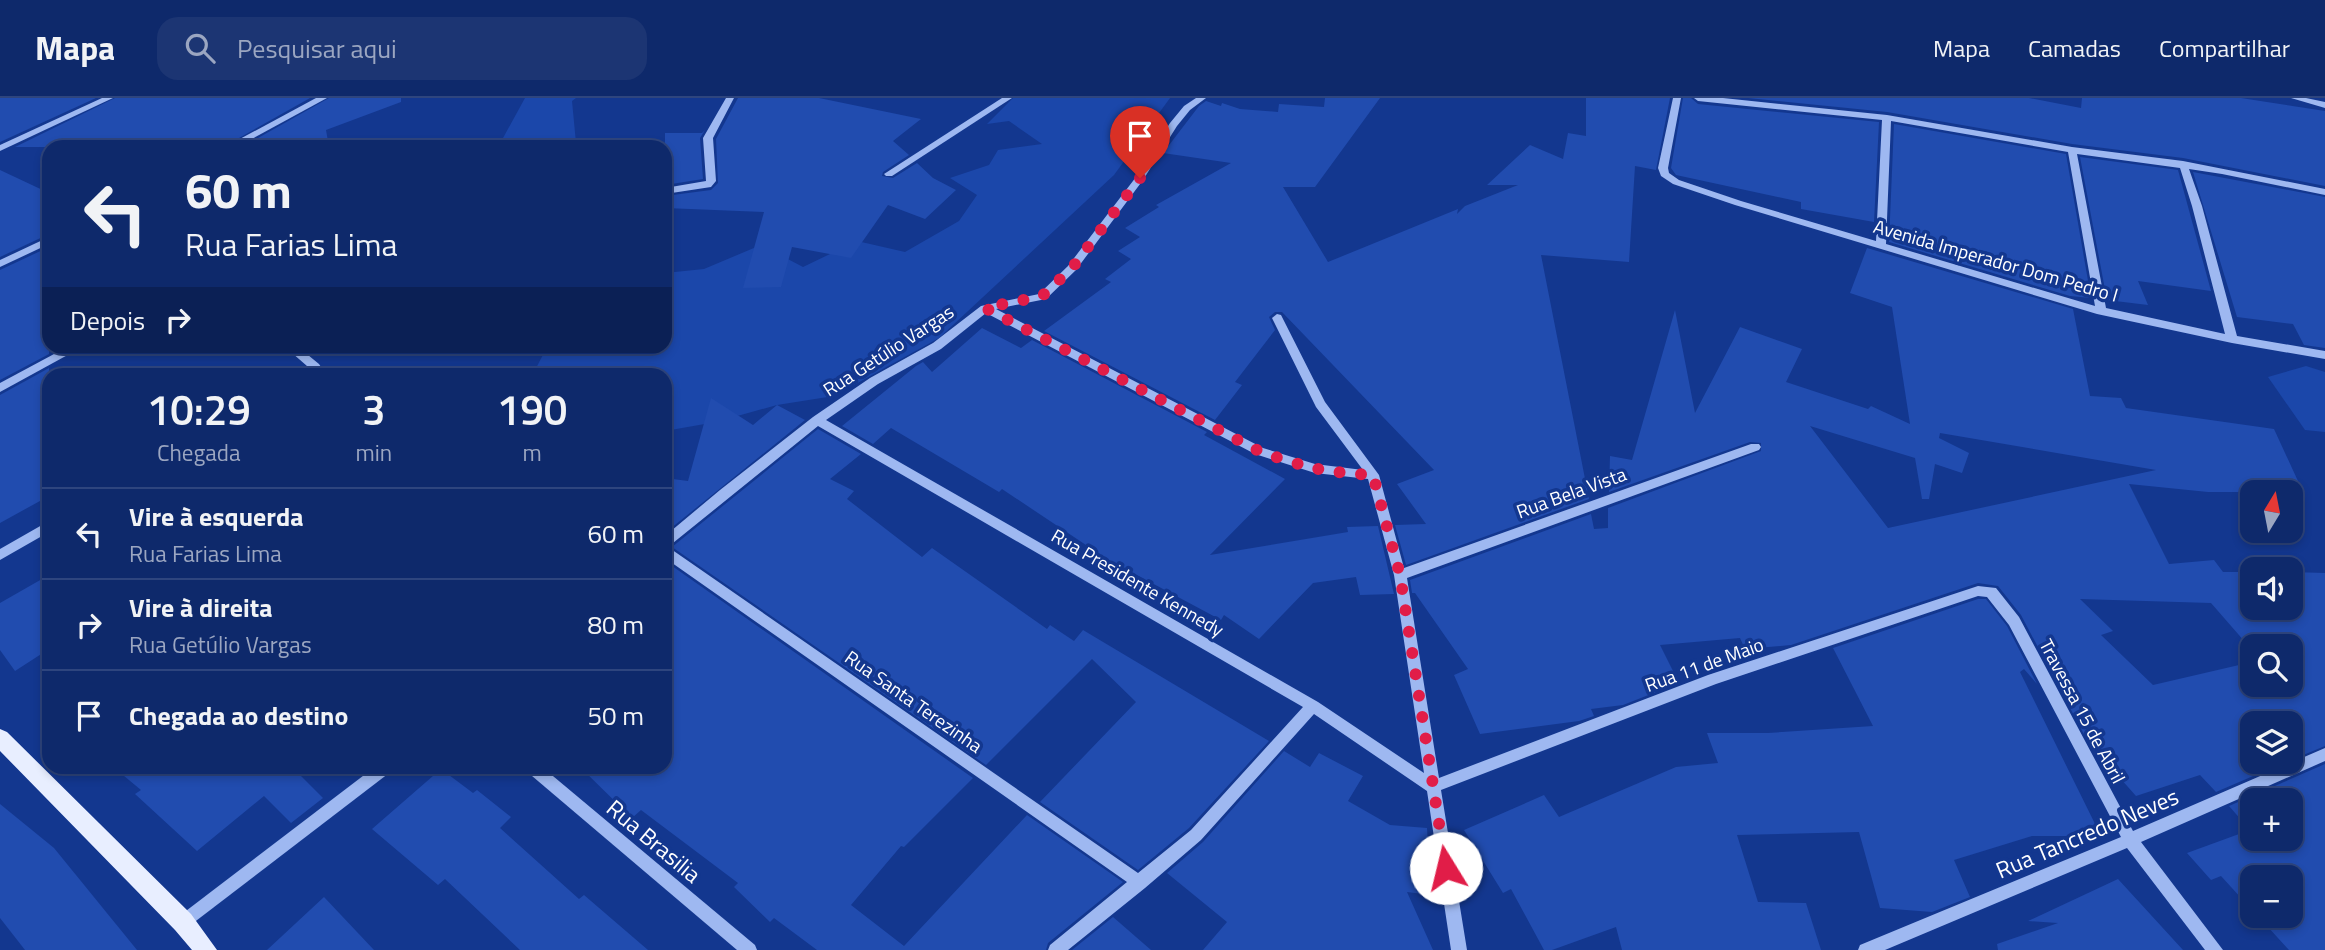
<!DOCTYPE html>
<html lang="pt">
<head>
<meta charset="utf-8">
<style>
  :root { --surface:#0e296b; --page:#1c3573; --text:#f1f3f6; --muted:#9ba6c1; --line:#2e457e }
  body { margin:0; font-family:"Titillium Web",sans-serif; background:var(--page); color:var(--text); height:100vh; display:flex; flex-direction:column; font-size:26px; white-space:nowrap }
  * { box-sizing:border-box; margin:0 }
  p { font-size:23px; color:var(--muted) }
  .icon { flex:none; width:38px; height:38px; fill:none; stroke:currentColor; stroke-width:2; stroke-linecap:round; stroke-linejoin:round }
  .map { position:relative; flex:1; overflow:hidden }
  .side { position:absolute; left:42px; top:270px; width:630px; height:406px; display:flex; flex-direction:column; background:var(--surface); border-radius:21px; box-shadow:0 4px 10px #0003,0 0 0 2px var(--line) }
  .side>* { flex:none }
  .top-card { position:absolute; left:42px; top:42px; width:630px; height:214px; border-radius:21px; box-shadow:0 4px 10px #0003,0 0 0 2px var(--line); background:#0e296b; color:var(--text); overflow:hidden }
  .needle { width:46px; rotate:10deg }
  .buttons { position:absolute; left:2240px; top:382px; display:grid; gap:14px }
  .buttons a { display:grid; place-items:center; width:63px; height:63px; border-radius:14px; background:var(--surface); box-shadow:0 4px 10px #0003,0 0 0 2px var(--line); font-size:35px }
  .pin { position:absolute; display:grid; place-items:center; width:60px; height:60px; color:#fff; margin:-72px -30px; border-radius:50% 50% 50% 0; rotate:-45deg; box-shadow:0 0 7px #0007 }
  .pin .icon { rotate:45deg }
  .me { position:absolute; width:77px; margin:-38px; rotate:351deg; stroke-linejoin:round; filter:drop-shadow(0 0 5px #0008) }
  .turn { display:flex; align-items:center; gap:24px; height:147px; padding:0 28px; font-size:32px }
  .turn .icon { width:91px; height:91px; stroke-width:2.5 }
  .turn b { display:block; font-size:49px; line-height:60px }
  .then { display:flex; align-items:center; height:66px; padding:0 28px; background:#0003; gap:14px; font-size:26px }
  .eta { display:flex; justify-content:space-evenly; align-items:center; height:119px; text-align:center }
  .eta b { font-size:42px; font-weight:600; line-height:49px }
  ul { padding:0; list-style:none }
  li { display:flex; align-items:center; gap:21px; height:91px; padding:0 28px; border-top:2px solid var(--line) }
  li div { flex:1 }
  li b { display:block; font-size:26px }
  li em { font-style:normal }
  header { display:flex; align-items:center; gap:42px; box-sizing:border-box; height:98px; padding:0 35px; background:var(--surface); border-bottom:2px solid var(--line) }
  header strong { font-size:33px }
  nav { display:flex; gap:38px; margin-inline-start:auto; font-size:24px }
  .search { width:490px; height:63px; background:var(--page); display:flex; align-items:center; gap:18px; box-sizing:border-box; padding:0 24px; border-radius:21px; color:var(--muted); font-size:26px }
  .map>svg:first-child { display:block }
  .green { fill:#1b47aa }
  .building { fill:#214caf; fill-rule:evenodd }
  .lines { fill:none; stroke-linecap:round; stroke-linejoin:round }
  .minor { fill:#9eb8f1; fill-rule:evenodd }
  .major { fill:#e8eeff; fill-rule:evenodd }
  .route { stroke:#e11d48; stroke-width:12; stroke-dasharray:0 21.6 }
  .labels { text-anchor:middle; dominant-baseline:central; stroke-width:7; stroke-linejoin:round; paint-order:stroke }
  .street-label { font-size:19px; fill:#fff; stroke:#13378f }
  .near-street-label { font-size:23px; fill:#fff; stroke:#13378f }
</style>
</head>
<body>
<header>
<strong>Mapa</strong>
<div class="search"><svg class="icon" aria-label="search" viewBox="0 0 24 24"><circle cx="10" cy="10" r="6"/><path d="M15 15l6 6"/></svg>Pesquisar aqui</div>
<nav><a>Mapa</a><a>Camadas</a><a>Compartilhar</a></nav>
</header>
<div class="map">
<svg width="2325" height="852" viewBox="0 0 2325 852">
  <rect width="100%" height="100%" fill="#13378f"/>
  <!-- green -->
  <g class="green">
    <path d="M525,0H576L572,3L576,45L522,49L519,45L503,40Z"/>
    <path d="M1013,0H1170L1114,77L939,240L834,298L777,307L716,324L665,333V276H533L547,249L665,248V175L704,171L761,147L803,169L857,143L905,154L959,123L977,97L950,80L989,67L998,52L1042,46L1009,23L987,26Z"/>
    <path d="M2306,268L2325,274V334L2305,332L2268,279Z"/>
  </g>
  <!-- building -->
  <g class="building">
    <path d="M0,0H96L0,44Z"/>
    <path d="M115,0H310L223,49H15Z"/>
    <path d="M329,0H401V4L326,32L329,49H242Z"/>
    <path d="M738,0H819L921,21L893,43L909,57L883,74L882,78L893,80L917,65L933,80L956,92L925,121L888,107L851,160L792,149L781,189L743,190L764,114L665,110V98L711,92L718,85L716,41Z"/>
    <path d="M1325,0H1380L1315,89H1283L1328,164L1458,111L1457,116L1465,108L1518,87H1487L1530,47L1563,61L1568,35L1586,38V0H1670L1656,72L1635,68L1629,164L1541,157L1589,401L1406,467L1395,427L1426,426L1397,386L1434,372L1282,214H1275L1269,219L1275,232L1235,284L1242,287L1215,322L1044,233L1111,184L1105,181L1131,161L1118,153L1140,139L1125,130L1159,109L1156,107L1231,65L1163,55L1199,8L1206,3L1221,8L1222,5L1240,11L1278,14L1279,6L1324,9Z"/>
    <path d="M1683,0H1691L1698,6L1879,24L1874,124L1801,111V104L1676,77L1671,70Z"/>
    <path d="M1748,0H2029L2081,10L2082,0H2241L2325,13V88L2183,60L2072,46L1887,14Z"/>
    <path d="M1894,26L2066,56L2091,200L2070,198L1889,144Z"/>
    <path d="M705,32L700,40L703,81L665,87V35H702Z"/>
    <path d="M2080,59L2178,72L2211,193L2138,183L2148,207L2107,202Z"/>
    <path d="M0,72L49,95V136L0,159Z"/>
    <path d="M2193,74L2325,99V250L2304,247L2293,226L2237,219Z"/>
    <path d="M49,149V256L0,282V172Z"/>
    <path d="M1867,150L2073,211L2090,298L2121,300L2126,310L2274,331L2303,394H2208L2129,386L2169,466L2214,462L2223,474H2252V509H2291V474L2325,475V648L2291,662V625H2252V663H2288L2216,694L2200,677L2136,698L2088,644L2021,517L1998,488L1978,485L1791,547L1745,551L1740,540L1660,547L1679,585L1623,607L1591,611L1594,618L1579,623L1480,636L1454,577L1468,571L1415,495H1412L1410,482L1591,416L1594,431L1608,430V410L1761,353V345L1750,344L1609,394L1610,358L1632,362L1675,212L1695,315L1740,229L1802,251L1786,284L1868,311L1871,308L1910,326L1892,209L1850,195ZM1810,328L1915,360L1922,401H1929L1935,366L1962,375L1969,355L1939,340L1940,335L2156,372L1888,430ZM2080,501L2211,505L2252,552V548H2291V586H2252V564L2153,587L2101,537L2113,533Z"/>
    <path d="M982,230L1021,250L1032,242L1207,334L1204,337L1285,381L1210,457L1348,434L1347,429L1378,428L1394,496L1360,497L1356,479L1313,485L1259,541L1224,517L1221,522L1107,461L1002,391L999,394L891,330L873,346L842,328L916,268L923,264L932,274Z"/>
    <path d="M49,270V398L0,425V297Z"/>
    <path d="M711,300L753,327L777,307L805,322L665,435V380L688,383Z"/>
    <path d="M818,331L861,356L830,381L854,393L847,401L922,459L932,450L1047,531L1050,527L1074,543L1083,532L1269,643L1189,730L1138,772L1040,704L1136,604L1092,561L986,667L672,449Z"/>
    <path d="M665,463L973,680L904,749L901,748L851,807L904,848L1027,717L1123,784L1048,845L1046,852H817L774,820L770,824L734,789L738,785L641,712L632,720L579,668H665Z"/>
    <path d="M49,477V551L15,573L0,552V505Z"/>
    <path d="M1978,501H1986L2007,528L2037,586L2024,571L2020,574L2101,738H2032L1954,762L1970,799L1932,814L1880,810L1859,734L1737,737L1758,804L1806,805L1821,852H1622L1616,829L1552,852H1544L1511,791L1503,795L1464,732L1544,697L1559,719L1676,669L1718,665L1707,635H1768L1873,628L1833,550Z"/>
    <path d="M1284,653L1310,669L1319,655L1363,678L1348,703L1390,727L1427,730L1431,797L1407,794L1433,852H1203L1227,824L1167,775L1203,744Z"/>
    <path d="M2325,666V852H2289L2257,817H2291V779H2252V812L2221,778L2211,782L2187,755L2250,732L2229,708ZM2252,702H2291V740H2252Z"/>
    <path d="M112,668H301L296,673L323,700L291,725L264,698L197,753L135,696L141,692Z"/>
    <path d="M441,671L473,695L477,692L511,719L500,730L579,801L584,797L648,852H520L445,781L438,787L372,731Z"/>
    <path d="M0,706L54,750L137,852H25L0,820Z"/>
    <path d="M2118,781L2183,852H1998L1997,846L2058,825L2028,823Z"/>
    <path d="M324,799L374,852H267Z"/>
    <path d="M1113,819L1151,852H1072Z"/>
  </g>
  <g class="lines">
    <!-- minor -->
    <g class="minor">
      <path d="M102,0H113L0,53V47Z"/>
      <path d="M316,0H327L237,49H225Z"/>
      <path d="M726,0H734L713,40L716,83L711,89L665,96V90L706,83L703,40Z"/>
      <path d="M1002,0H1012L892,78H886L884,76Z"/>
      <path d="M1196,0H1206L1190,12L1177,28L1143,82L1076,172L1046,201L996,211L1263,350L1315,366L1363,372L1316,309L1272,220L1277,216L1281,217L1325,304L1379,377L1404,470L1751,346H1759L1761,349L1759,352L1407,480L1439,680L1708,577L1978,488L1996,490L2019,519L2133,733L2325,650V663L2141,744L2223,852H2205L2127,750L1885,852H1858L1860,847L2121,739L2009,527L1987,499L1978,498L1716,586L1441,692L1467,852H1451L1427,693L1314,616L1201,742L1145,790L1068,852H1048L1050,847L1127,784L665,460V438L720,392L813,319L870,280L933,245L981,208L1039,196L1068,168L1136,79L1170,25L1184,8ZM986,215L1255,356L1315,375L1368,381L1394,477L1424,675L1318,604L826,322L878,286L941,251ZM818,328L1303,609L1191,732L1138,775L668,449Z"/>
      <path d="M1673,0H1681L1668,70L1669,75L1679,82L1741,103L1876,143L1882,22L1698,3L1694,0H1723L1887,17L2072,49L2183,63L2325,91V97L2222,76L2189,71L2202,108L2237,238L2325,253V261L2232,245L2097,216L1735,107L1673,86L1661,78L1658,70ZM1891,23L2068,54L2095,208L1886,146ZM2077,56L2180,70L2192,108L2225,236L2106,210Z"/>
      <path d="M2291,0H2306L2325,4V10Z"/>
      <path d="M49,139V146L0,169V162Z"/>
      <path d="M69,248H84L0,294V285Z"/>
      <path d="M284,248H297L319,266L321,269C314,277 305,276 296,276L297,273L307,268Z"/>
      <path d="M49,423V434L0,462V451Z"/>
      <path d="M376,668H395L393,672L188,829L183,831L178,829L175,824L178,819Z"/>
      <path d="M523,668H541L755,847L757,852H737L525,672Z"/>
    </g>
    <!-- major -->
    <path class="major" d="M0,631L7,634L191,816L217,852H192L175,832L0,653Z"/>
  </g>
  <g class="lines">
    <!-- route -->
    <path class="route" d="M1140,80L1072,170L1042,198L985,210L1259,353C1302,369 1328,375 1373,377L1400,477L1446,770"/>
  </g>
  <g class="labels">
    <!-- street labels -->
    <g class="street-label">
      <text transform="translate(1996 162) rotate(16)">Avenida Imperador Dom Pedro I</text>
      <text transform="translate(888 252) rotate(-33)">Rua Getúlio Vargas</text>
      <text transform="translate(1571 394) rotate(-20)">Rua Bela Vista</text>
      <text transform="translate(1138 484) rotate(30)">Rua Presidente Kennedy</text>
      <text transform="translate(1704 566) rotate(-20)">Rua 11 de Maio</text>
      <text transform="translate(914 603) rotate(35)">Rua Santa Terezinha</text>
      <text transform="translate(2083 613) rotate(62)">Travessa 15 de Abril</text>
    </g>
    <!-- near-street labels -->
    <g class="near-street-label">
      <text transform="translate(2087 735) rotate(-23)">Rua Tancredo Neves</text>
      <text transform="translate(654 743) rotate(40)">Rua Brasilia</text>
    </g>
  </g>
</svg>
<div class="buttons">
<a><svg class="needle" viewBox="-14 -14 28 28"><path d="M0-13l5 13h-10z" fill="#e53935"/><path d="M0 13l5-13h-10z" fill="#9ba6c1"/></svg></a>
<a><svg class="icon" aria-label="sound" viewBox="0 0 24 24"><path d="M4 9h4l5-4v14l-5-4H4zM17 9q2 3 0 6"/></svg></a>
<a><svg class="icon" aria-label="search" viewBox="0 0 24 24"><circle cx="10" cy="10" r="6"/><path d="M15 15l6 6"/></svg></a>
<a><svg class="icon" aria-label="layers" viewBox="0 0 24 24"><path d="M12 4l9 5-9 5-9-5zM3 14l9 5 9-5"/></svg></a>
<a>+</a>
<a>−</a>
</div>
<div class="pin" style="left:1140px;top:80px;background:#d93025"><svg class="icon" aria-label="arrive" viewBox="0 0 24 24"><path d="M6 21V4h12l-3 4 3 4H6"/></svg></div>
<svg class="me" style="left:1446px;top:770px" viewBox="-20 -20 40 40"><circle r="19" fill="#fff"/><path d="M0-13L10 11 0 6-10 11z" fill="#e11d48"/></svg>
<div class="top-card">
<div class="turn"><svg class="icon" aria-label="left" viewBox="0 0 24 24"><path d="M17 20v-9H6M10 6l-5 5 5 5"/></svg><div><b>60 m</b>Rua Farias Lima</div></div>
<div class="then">Depois<svg class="icon" aria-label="right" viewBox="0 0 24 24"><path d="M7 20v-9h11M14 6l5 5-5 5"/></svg></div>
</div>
<section class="side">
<div class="eta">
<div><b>10:29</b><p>Chegada</p></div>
<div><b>3</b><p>min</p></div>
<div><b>190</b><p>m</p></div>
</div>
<ul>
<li><svg class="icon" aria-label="left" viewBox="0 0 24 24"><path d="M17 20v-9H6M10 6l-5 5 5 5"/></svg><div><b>Vire à esquerda</b><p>Rua Farias Lima</p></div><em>60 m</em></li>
<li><svg class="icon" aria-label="right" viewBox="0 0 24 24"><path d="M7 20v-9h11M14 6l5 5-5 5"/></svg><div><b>Vire à direita</b><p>Rua Getúlio Vargas</p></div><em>80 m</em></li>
<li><svg class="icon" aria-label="arrive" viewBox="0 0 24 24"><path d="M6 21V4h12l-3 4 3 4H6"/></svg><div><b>Chegada ao destino</b></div><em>50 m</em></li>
</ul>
</section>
</div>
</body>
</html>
